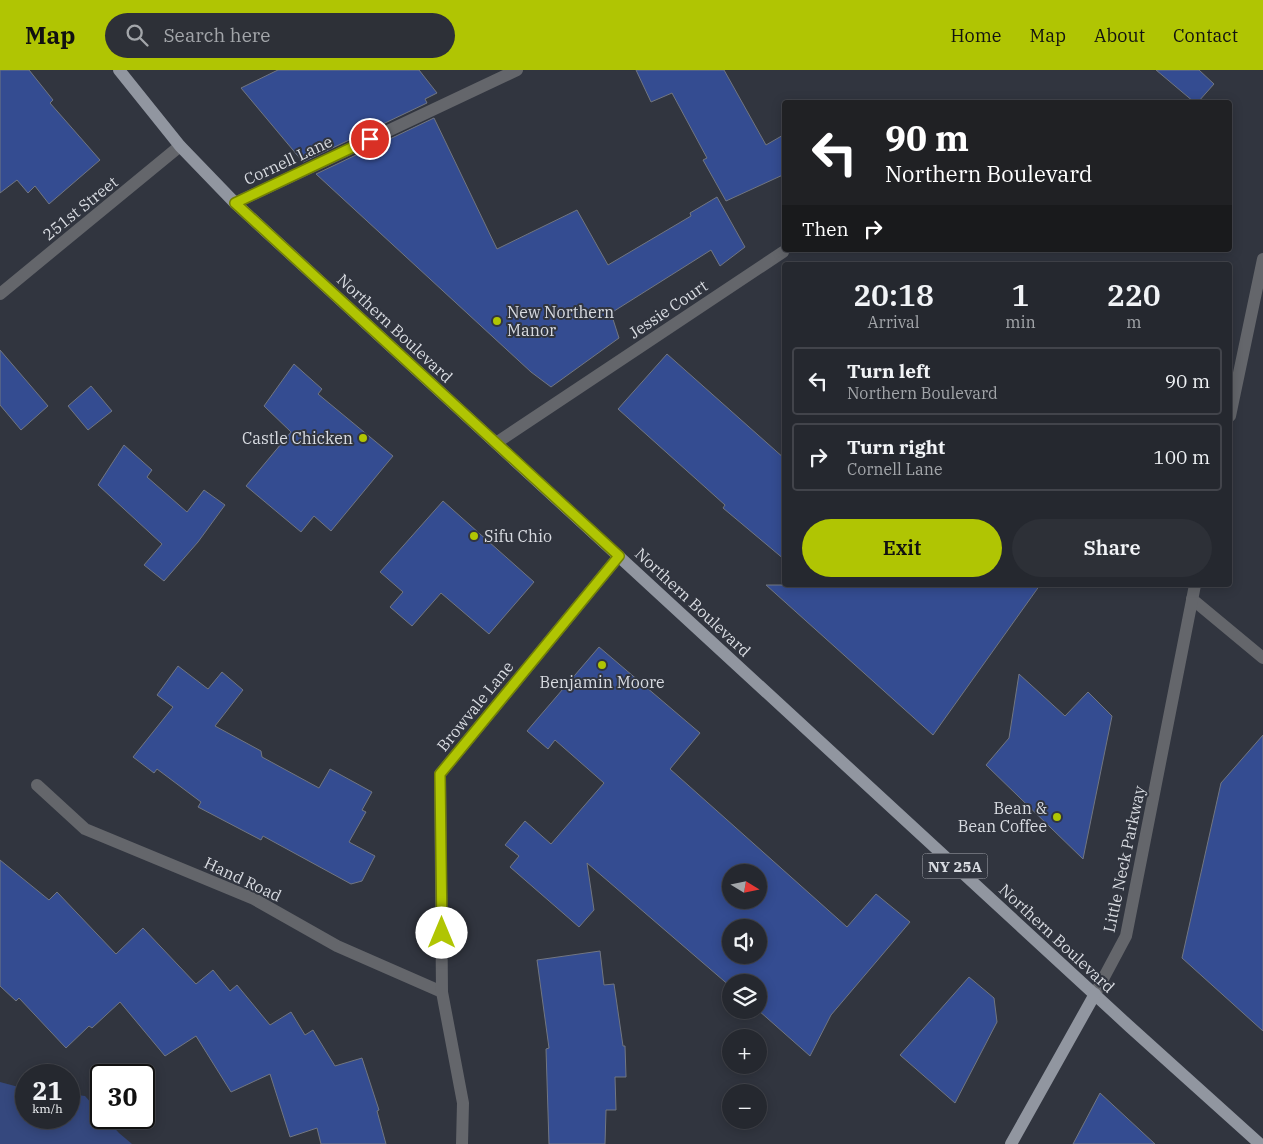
<!DOCTYPE html>
<html lang="en">
<head>
<meta charset="utf-8">
<style>
  :root { --surface:#25282f; --page:#2d3037; --text:#f1f3f6; --muted:#a3a6aa; --line:#42444b; --accent:#b0c503 }
  body { margin:0; font-family:"IBM Plex Serif",serif; background:var(--page); color:var(--text); height:100vh; display:flex; flex-direction:column; font-size:19px; white-space:nowrap }
  * { box-sizing:border-box; margin:0 }
  p { font-size:16px; color:var(--muted) }
  .icon { flex:none; width:28px; height:28px; fill:none; stroke:currentColor; stroke-width:2; stroke-linecap:round; stroke-linejoin:round }
  .map { position:relative; flex:1; overflow:hidden }
  .panel { position:absolute; left:782px; top:192px; width:450px; height:325px; display:flex; flex-direction:column; background:var(--surface); border-radius:5px; box-shadow:0 2px 12px #0003,0 0 0 1px var(--line) }
  .panel>* { flex:none }
  .hud { position:absolute; left:782px; top:30px; width:450px; height:152px; border-radius:5px; box-shadow:0 2px 12px #0003,0 0 0 1px var(--line); background:#202124; color:#fff; overflow:hidden }
  .needle { width:32px; rotate:100deg }
  .buttons { position:absolute; left:722px; top:794px; display:grid; gap:10px }
  .buttons a { display:grid; place-items:center; width:45px; height:45px; border-radius:50%; background:var(--surface); box-shadow:0 2px 12px #0003,0 0 0 1px var(--line); font-size:25px }
  .speed { position:absolute; left:15px; top:994px; display:flex; gap:10px; font-size:25px; font-weight:700; text-align:center }
  .speed>* { display:grid; place-content:center; width:65px; height:65px; border-radius:50%; background:var(--surface); box-shadow:0 2px 12px #0003,0 0 0 1px var(--line); line-height:1 }
  .speed small { font-size:12px; font-weight:400 }
  .speed .limit { border:2px solid #111; border-radius:8px; background:#fff; color:#111 }
  .pin { position:absolute; display:grid; place-items:center; width:42px; height:42px; color:#fff; margin:-21px; border:2px solid #fff; border-radius:50%; box-shadow:0 1px 5px #0007 }
  .me { position:absolute; width:55px; margin:-28px; rotate:0deg; stroke-linejoin:round; filter:drop-shadow(0 0 4px #0008) }
  .turn { display:flex; align-items:center; gap:18px; height:105px; padding:0 20px; font-size:22px }
  .turn .icon { width:65px; height:65px; stroke-width:2.5 }
  .turn b { display:block; font-size:35px; line-height:42px }
  .then { display:flex; align-items:center; height:48px; padding:0 20px; background:#0003; gap:10px; font-size:19px }
  .eta { display:flex; justify-content:space-evenly; align-items:center; height:85px; text-align:center }
  .eta b { font-size:30px; font-weight:600; line-height:35px }
  .primary-button { display:flex; gap:10px; margin-top:auto; padding:10px 20px }
  .primary-button a { flex:1; height:58px; border-radius:30px; background:var(--accent); color:#111; font-size:20px; font-weight:600; line-height:58px; text-align:center }
  .primary-button a+a { background:var(--page); color:var(--text) }
  ul { padding:0; list-style:none }
  li { display:flex; align-items:center; gap:15px; height:68px; margin:0 10px 8px; padding:0 10px; border:2px solid var(--line); border-radius:5px }
  li div { flex:1 }
  li b { display:block; font-size:19px }
  li em { font-style:normal }
  header { display:flex; align-items:center; gap:30px; box-sizing:border-box; height:70px; padding:0 25px; background:var(--accent); color:#111 }
  header strong { font-size:24px }
  nav { display:flex; gap:28px; margin-inline-start:auto; font-size:18px }
  .search { width:350px; height:45px; background:var(--page); display:flex; align-items:center; gap:12px; box-sizing:border-box; padding:0 18px; border-radius:28px; color:var(--muted); font-size:19px }
  .map>svg:first-child { display:block }
  .green { fill:#35487e }
  .building { fill:#344c91; stroke:#717681; fill-rule:evenodd }
  .lines { fill:none; stroke-linecap:round; stroke-linejoin:round }
  .minor { stroke:#64666b; stroke-width:12 }
  .major { stroke:#9196a0; stroke-width:12 }
  .route-casing { stroke:#728002; stroke-width:12 }
  .route { stroke:#b0c503; stroke-width:9 }
  .poi-dot { fill:#b0c503; stroke:#31353f; stroke-width:2 }
  .labels { text-anchor:middle; dominant-baseline:central; stroke-width:4; stroke-linejoin:round; paint-order:stroke }
  .shield { fill:#31353f; stroke:#a6a9b0; stroke-width:1 }
  .shield-label { font-size:15px; font-weight:bold; fill:#d8dbe1 }
  .street-label { font-size:16px; fill:#d8dbe1; stroke:#31353f }
  .poi-label { font-size:16px; fill:#d8dbe1; stroke:#31353f; text-anchor:start }
</style>
</head>
<body>
<header>
<strong>Map</strong>
<div class="search"><svg class="icon" aria-label="search" viewBox="0 0 24 24"><circle cx="10" cy="10" r="6"/><path d="M15 15l6 6"/></svg>Search here</div>
<nav><a>Home</a><a>Map</a><a>About</a><a>Contact</a></nav>
</header>
<div class="map">
<svg width="1263" height="1074" viewBox="0 0 1263 1074">
  <rect width="100%" height="100%" fill="#31353f"/>
  <!-- green -->
  <path class="green" d="M0,1012L26,1019V1048H69V1024L85,1026L101,1044V1048H105L119,1063L132,1074H0Z"/>
  <!-- building -->
  <g class="building">
    <path d="M0,0H29L53,30L50,33L100,90L49,134L35,116L28,123L17,110L0,123Z"/>
    <path d="M278,0H419L437,23L425,29L427,33L303,92L241,18Z"/>
    <path d="M636,0H724L766,75L785,64V104L726,131L703,90L707,88L672,23L651,32Z"/>
    <path d="M1156,0H1199L1214,14L1198,32H1194Z"/>
    <path d="M434,48L497,179L577,140L608,195L691,146L690,143L717,127L745,177L720,196L711,180L611,243L619,268L551,317L531,302L316,104Z"/>
    <path d="M0,280L48,336L21,360L0,335Z"/>
    <path d="M667,284L785,389V490L723,438L725,435L618,339Z"/>
    <path d="M294,294L322,319L318,324L393,386L331,461L314,446L301,462L246,416L291,362L264,336Z"/>
    <path d="M91,316L112,341L88,360L68,336Z"/>
    <path d="M124,375L152,400L147,407L187,442L204,420L225,435L198,472L164,511L144,495L162,474L98,415Z"/>
    <path d="M443,431L534,512L489,564L441,523L412,556L390,537L403,522L380,502Z"/>
    <path d="M766,515H1040L933,665Z"/>
    <path d="M599,577L700,663L670,699L847,857L876,824L910,852L831,945L810,986L758,940L759,912H731V917L587,793L594,840L579,857L510,797L519,786L505,775L525,751L551,774L604,713L555,670L548,679L527,661ZM731,802H759V830H731ZM731,858H759V885H731Z"/>
    <path d="M178,596L208,619L222,602L243,620L215,656L261,681L262,687L319,718L330,699L372,722L362,740L366,742L349,772L375,786L362,811L351,814L263,766L261,770L198,737L201,732L157,699L154,703L133,687L173,637L157,625Z"/>
    <path d="M1019,604L1065,646L1088,622L1112,646L1083,789L986,695L1009,668Z"/>
    <path d="M1263,665V961L1182,888L1221,713Z"/>
    <path d="M0,790L49,830L57,822L116,884L143,858L196,914L213,900L230,921L237,915L270,955L291,942L305,965L313,960L335,996L362,988L379,1040L377,1041L386,1074H321L317,1058L290,1067L270,1004L231,1022L196,966L165,986L120,932L92,958L89,956L66,978L19,928L16,931L0,916Z"/>
    <path d="M600,881L604,915L614,914L623,976H625L626,1007H615L616,1040H606L605,1074H549L546,979L549,978L537,890Z"/>
    <path d="M969,907L994,928L997,952L955,1033L900,985Z"/>
    <path d="M1100,1023L1127,1048L1155,1074H1073Z"/>
  </g>
  <g class="lines">
    <!-- minor -->
    <g class="minor">
      <path d="M235,133L517,0"/>
      <path d="M0,224L180,76"/>
      <path d="M1230,346L1263,189"/>
      <path d="M496,373L783,182"/>
      <path d="M1192,529L1263,588"/>
      <path d="M37,715L85,759L254,829L337,876L442,922"/>
      <path d="M1095,924L1126,866L1195,515"/>
      <path d="M462,1074L463,1033L442,922L440,704L619,486"/>
    </g>
    <!-- major -->
    <g class="major">
      <path d="M119,0L180,76L235,133L1130,957L1260,1074"/>
      <path d="M1011,1074L1095,924"/>
    </g>
  </g>
  <g class="lines">
    <!-- route casing -->
    <g class="route-casing">
      <path id="route" d="M370,69L235,133L619,486L440,704L442,863"/>
    </g>
    <!-- route -->
    <use href="#route" class="route"/>
  </g>
  <!-- markers -->
  <g class="poi-dot">
    <circle cx="497" cy="251" r="5"/>
    <circle cx="363" cy="368" r="5"/>
    <circle cx="474" cy="466" r="5"/>
    <circle cx="602" cy="595" r="5"/>
    <circle cx="1057" cy="747" r="5"/>
  </g>
  <g class="labels">
    <!-- shield labels -->
    <rect class="shield" x="922.5" y="783.5" width="65" height="25" rx="4"/>
    <g class="shield-label">
      <text x="955" y="796">NY 25A</text>
    </g>
    <!-- street labels -->
    <g class="street-label">
      <text transform="translate(288 90) rotate(-25)">Cornell Lane</text>
      <text transform="translate(80 138) rotate(-39)">251st Street</text>
      <text transform="translate(668 239) rotate(-34)">Jessie Court</text>
      <text transform="translate(395 258) rotate(43)">Northern Boulevard</text>
      <text transform="translate(693 532) rotate(43)">Northern Boulevard</text>
      <text transform="translate(475 636) rotate(-51)">Browvale Lane</text>
      <text transform="translate(1124 789) rotate(-78)">Little Neck Parkway</text>
      <text transform="translate(243 809) rotate(25)">Hand Road</text>
      <text transform="translate(1057 868) rotate(43)">Northern Boulevard</text>
    </g>
    <!-- poi labels -->
    <g class="poi-label">
      <text x="507" y="242">New Northern<tspan x="507" dy="18">Manor</tspan></text>
      <text x="353" y="368" text-anchor="end">Castle Chicken</text>
      <text x="484" y="466">Sifu Chio</text>
      <text x="602" y="612" text-anchor="middle">Benjamin Moore</text>
      <text x="1047" y="738" text-anchor="end">Bean &amp;<tspan x="1047" dy="18">Bean Coffee</tspan></text>
    </g>
  </g>
</svg>
<div class="buttons">
<a><svg class="needle" viewBox="-14 -14 28 28"><path d="M0-13l5 13h-10z" fill="#e53935"/><path d="M0 13l5-13h-10z" fill="#a3a6aa"/></svg></a>
<a><svg class="icon" aria-label="sound" viewBox="0 0 24 24"><path d="M4 9h4l5-4v14l-5-4H4zM17 9q2 3 0 6"/></svg></a>
<a><svg class="icon" aria-label="layers" viewBox="0 0 24 24"><path d="M12 4l9 5-9 5-9-5zM3 14l9 5 9-5"/></svg></a>
<a>+</a>
<a>−</a>
</div>
<div class="speed"><div>21<small>km/h</small></div><div class="limit">30</div></div>
<div class="pin" style="left:370px;top:69px;background:#d93025"><svg class="icon" aria-label="arrive" viewBox="0 0 24 24"><path d="M6 21V4h12l-3 4 3 4H6"/></svg></div>
<svg class="me" style="left:442px;top:863px" viewBox="-20 -20 40 40"><circle r="19" fill="#fff"/><path d="M0-13L10 11 0 6-10 11z" fill="#b0c503"/></svg>
<div class="hud">
<div class="turn"><svg class="icon" aria-label="left" viewBox="0 0 24 24"><path d="M17 20v-9H6M10 6l-5 5 5 5"/></svg><div><b>90 m</b>Northern Boulevard</div></div>
<div class="then">Then<svg class="icon" aria-label="right" viewBox="0 0 24 24"><path d="M7 20v-9h11M14 6l5 5-5 5"/></svg></div>
</div>
<section class="panel">
<div class="eta">
<div><b>20:18</b><p>Arrival</p></div>
<div><b>1</b><p>min</p></div>
<div><b>220</b><p>m</p></div>
</div>
<ul>
<li><svg class="icon" aria-label="left" viewBox="0 0 24 24"><path d="M17 20v-9H6M10 6l-5 5 5 5"/></svg><div><b>Turn left</b><p>Northern Boulevard</p></div><em>90 m</em></li>
<li><svg class="icon" aria-label="right" viewBox="0 0 24 24"><path d="M7 20v-9h11M14 6l5 5-5 5"/></svg><div><b>Turn right</b><p>Cornell Lane</p></div><em>100 m</em></li>
</ul>
<div class="primary-button"><a>Exit</a><a>Share</a></div>
</section>
</div>
</body>
</html>
